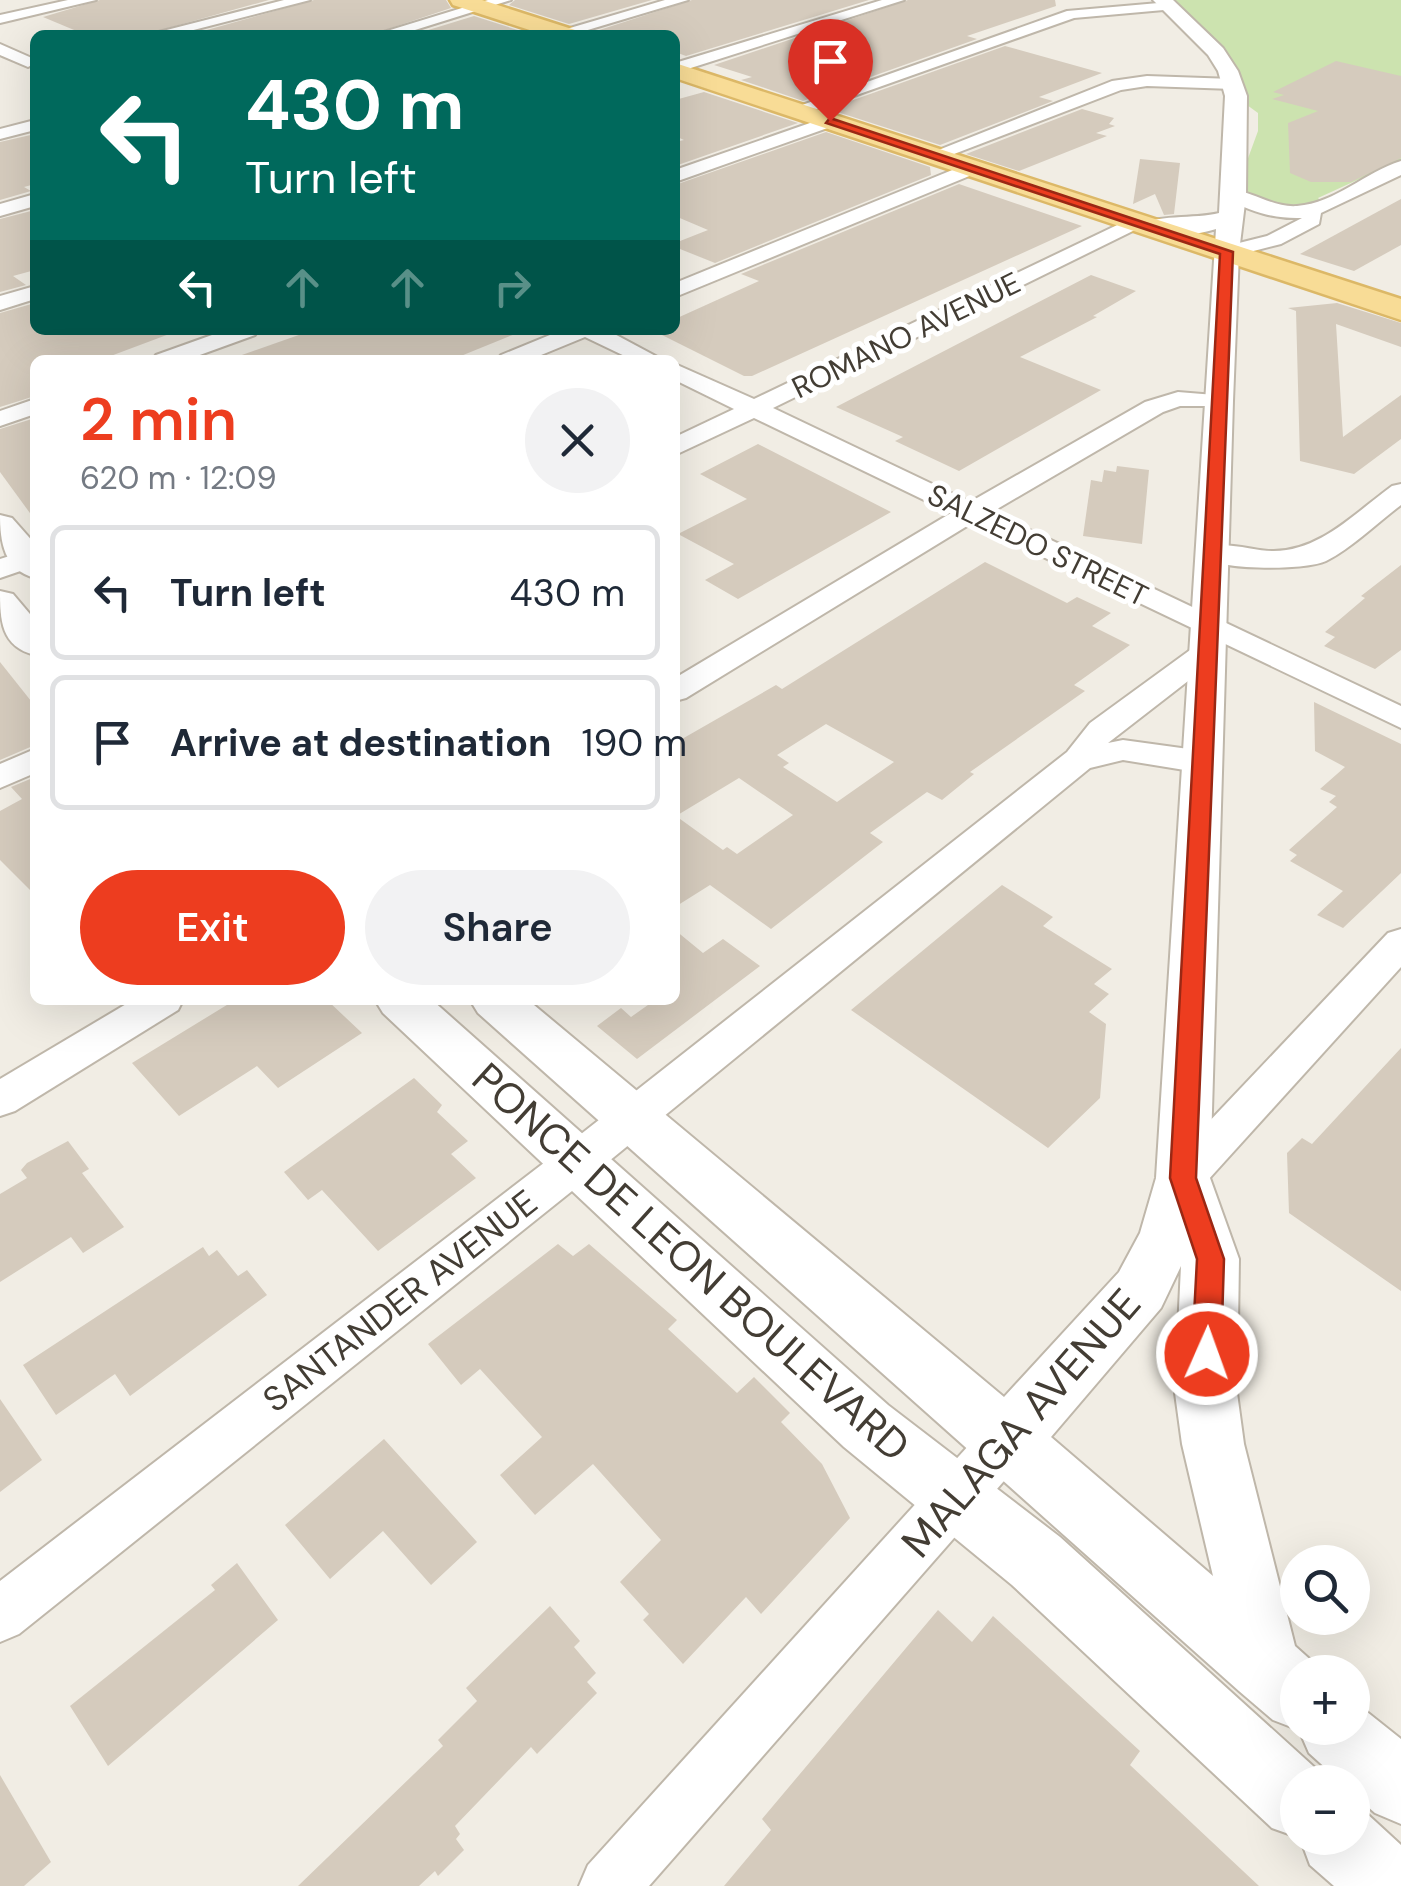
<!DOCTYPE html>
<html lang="en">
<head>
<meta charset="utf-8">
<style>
  :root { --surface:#fff; --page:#f2f2f3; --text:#1f2937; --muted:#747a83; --line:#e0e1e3; --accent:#ed3d1f }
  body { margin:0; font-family:"DM Sans",sans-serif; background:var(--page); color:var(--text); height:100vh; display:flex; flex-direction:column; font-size:38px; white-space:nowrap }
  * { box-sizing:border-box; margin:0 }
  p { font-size:32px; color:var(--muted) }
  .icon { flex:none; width:55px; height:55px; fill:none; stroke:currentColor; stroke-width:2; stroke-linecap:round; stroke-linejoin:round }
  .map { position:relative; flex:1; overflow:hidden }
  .side { position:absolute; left:30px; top:355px; width:650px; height:650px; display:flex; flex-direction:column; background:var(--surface); border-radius:15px; box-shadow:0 10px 40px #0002 }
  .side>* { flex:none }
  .hud { position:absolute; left:30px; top:30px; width:650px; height:305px; border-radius:15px; box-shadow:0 10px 40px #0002; background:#00695c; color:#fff; overflow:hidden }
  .buttons { position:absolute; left:1280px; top:1545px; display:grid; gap:20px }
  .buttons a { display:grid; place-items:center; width:90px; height:90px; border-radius:50%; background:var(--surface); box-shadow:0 10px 40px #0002; font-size:50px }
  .pin { position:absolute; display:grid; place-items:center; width:85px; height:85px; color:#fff; margin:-102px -42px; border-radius:50% 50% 50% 0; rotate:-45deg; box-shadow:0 0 10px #0007 }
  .pin .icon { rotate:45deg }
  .me { position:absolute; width:110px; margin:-55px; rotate:2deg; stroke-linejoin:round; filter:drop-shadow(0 0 8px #0008) }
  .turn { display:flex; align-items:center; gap:35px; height:210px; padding:0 50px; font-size:45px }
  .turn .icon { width:130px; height:130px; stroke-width:2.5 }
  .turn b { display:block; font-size:70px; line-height:85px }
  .lanes { display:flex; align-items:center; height:95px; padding:0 50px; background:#0003; justify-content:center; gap:50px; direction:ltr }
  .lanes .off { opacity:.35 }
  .round { display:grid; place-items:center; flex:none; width:105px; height:105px; border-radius:52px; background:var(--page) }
  .head { display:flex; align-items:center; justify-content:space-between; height:170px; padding:0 50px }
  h1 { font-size:60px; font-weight:600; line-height:75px; color:var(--accent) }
  .cta { display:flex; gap:20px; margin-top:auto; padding:20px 50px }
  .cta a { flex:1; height:115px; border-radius:60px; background:var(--accent); color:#fff; font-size:40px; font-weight:600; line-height:115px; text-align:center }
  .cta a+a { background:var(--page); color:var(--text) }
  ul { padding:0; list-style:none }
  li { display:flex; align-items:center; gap:30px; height:135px; margin:0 20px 15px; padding:0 30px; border:5px solid var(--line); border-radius:15px }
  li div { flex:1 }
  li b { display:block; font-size:38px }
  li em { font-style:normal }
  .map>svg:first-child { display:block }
  .green { fill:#cce3af }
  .building { fill:#d5cbbd; fill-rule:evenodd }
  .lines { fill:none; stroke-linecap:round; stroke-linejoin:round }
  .minor-casing { stroke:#bfb7aa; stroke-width:4 }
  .tertiary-casing { stroke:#bfb7aa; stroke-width:4 }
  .primary-casing { stroke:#dcb867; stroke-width:5 }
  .minor { fill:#fff; fill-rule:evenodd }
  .tertiary { fill:#fff; fill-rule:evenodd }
  .primary { fill:#f8dc96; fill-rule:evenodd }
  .route { fill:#ed3d1f; stroke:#9a2814; stroke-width:2.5 }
  .labels { text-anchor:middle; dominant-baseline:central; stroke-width:10; stroke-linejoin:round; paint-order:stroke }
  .far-street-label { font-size:30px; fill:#433d34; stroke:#fff }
  .street-label { font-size:35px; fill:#433d34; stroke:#fff }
  .near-street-label { font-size:42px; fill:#433d34; stroke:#fff }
</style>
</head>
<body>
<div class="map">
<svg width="1401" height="1886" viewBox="0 0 1401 1886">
  <rect width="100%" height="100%" fill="#f1ede4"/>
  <!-- green -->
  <path class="green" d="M1169,0H1401V160L1318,198L1323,203L1303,211L1248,195L1247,161L1258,131V113L1247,105Z"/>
  <!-- building -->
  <g class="building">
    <path d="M100,0H269L143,35H86L43,17Z"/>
    <path d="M314,0H446L451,8L370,35H189Z"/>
    <path d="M515,0H652L569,24L509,5Z"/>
    <path d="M692,0H869L686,56L675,52V35H584Z"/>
    <path d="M908,0H1055L1056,6L967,36L977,39L803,101L741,80L752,77L714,65Z"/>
    <path d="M474,16L533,35H412Z"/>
    <path d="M1005,46L1102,73L1039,97L1053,101L940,145L828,109Z"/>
    <path d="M1336,61L1401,76V158L1351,182H1311L1290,173L1288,123L1318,111L1272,99L1284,95L1273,92Z"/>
    <path d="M704,92L798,123L675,166V142L684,140L675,136V100Z"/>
    <path d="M1082,109L1114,118L1109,124L1115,126L1096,133L1107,136L1019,171L966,154Z"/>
    <path d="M826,132L930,167L931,175L715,263L675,247V243L708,230L675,216V185Z"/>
    <path d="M35,134V184L24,187L31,191L0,200V142Z"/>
    <path d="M1140,159L1180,163L1174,214L1164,215L1155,194L1133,204Z"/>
    <path d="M959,184L1082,226L752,376H744L652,330H675V319L759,281L741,274Z"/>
    <path d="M1401,199V245L1354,271L1300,254Z"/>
    <path d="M35,210V270L13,276L26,285L0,292V219Z"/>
    <path d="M1091,275L1136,291L1093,316L1097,317L1020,357L1101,390L959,471L895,441L903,437L836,407Z"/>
    <path d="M35,303V330L172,333L100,360H35V396L0,407V313Z"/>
    <path d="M1337,303L1401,323V347L1336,324L1343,437L1401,395V439L1354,474L1300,461L1296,311L1288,308Z"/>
    <path d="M313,330H519L520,332L451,360H240L239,356Z"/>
    <path d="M35,418V520L0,472V429Z"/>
    <path d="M758,444L891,512L738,599L705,580L734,564L678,534L747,499L700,474Z"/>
    <path d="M1117,466L1149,470L1142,544L1083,536L1091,480L1102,482L1104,470L1116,472Z"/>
    <path d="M985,562L1067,603L1077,597L1111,613L1092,626L1130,645L1074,685L1085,691L970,772L974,774L942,800L927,792L870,833L883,842L771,929L710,885L675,907V743L776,685L782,689ZM826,724L894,762L837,802L783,767L789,763L777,755ZM739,778L793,815L737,854L727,847L723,850L676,816Z"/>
    <path d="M1401,565V650L1375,669L1324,646L1335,637L1325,632L1365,598L1361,596Z"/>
    <path d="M0,662L35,706V745L0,760Z"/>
    <path d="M1314,702L1401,744V873L1343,928L1317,915L1343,891L1290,861L1297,855L1289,850L1337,807L1329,802L1336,796L1320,789L1345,767L1315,751Z"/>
    <path d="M35,777V895L0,860V811L22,799L11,787Z"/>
    <path d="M1002,885L1053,917L1043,926L1112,969L1094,984L1109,994L1089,1012L1106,1024L1100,1098L1048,1148L851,1010Z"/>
    <path d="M675,930L703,953L723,939L760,966L637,1059L597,1026L621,1008L631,1017L655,1000H675Z"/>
    <path d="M235,1000H327L362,1033L278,1088L257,1066L179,1116L132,1063Z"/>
    <path d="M1401,1048V1291L1289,1213L1287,1153L1302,1138L1312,1144Z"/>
    <path d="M414,1078L442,1105L437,1112L468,1141L451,1154L476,1178L378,1251L322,1190L308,1200L284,1172Z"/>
    <path d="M68,1141L89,1169L82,1173L124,1227L83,1253L71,1237L0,1282V1194L27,1178L21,1170L27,1163Z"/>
    <path d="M558,1244L573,1256L589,1244L677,1320L668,1329L737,1393L754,1377L790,1413L781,1422L822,1464L850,1518L761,1614L746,1597L683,1664L643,1620L649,1614L620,1582L661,1540L593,1464L535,1515L500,1475L542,1437L480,1369L461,1385L428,1344Z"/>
    <path d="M203,1247L209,1256L217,1250L238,1276L247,1270L267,1295L130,1396L115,1374L56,1415L23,1365Z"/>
    <path d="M0,1399L42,1460L0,1492Z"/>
    <path d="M384,1439L477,1542L431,1585L383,1531L330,1579L285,1525Z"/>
    <path d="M237,1563L278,1620L108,1766L70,1706L215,1590L211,1585Z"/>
    <path d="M550,1606L580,1641L574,1647L596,1673L587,1682L597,1693L537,1754L531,1747L455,1826L460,1834L456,1839L464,1850L438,1876L435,1871L419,1886H298L443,1746L438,1740L477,1701L466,1688Z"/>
    <path d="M938,1610L972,1642L993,1616L1140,1751L1130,1765L1259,1886H724L771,1830L762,1819Z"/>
    <path d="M0,1775L51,1862L24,1886H0Z"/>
  </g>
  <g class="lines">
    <!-- minor casing -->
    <g class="minor-casing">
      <g id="minor">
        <path d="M68,0H96L0,23V15Z"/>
        <path d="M284,0H310L174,35H147Z"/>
        <path d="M488,0H511L399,35H374Z"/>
        <path d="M665,0H688L571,35L553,33Z"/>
        <path d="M882,0H904L675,73V63Z"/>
        <path d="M1170,2L1175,3V9L1074,18L803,114L788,110L1067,11Z"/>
        <path d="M0,44L34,59L35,63L28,67L0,55Z"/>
        <path d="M1147,76L1233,79L1241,84L1233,89L1147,86L1121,90L941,159H929L926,155L1112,81Z"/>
        <path d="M830,116L839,121L836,125L675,182V170Z"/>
        <path d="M35,120V130L0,139V129Z"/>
        <path d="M1401,161V175L1321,213L1319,224L1281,244L1226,258L1216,252L1219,248L1267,236L1302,218C1274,219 1252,212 1227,199V191C1248,187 1270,208 1297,206C1336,203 1365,172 1401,161Z"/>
        <path d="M972,162L981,168L979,172L675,297V283Z"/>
        <path d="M35,194V206L0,216V204Z"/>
        <path d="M1136,216L1146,222L1143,226L773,408L970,502L1145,402L1178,392L1227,396L1230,401L1227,406H1180L1163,412L992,512L1401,706V728L972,523L686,698L675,701V678L951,513L754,418L675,455V437L734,409L675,380V364L754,399Z"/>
        <path d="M35,286V299L0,310V296Z"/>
        <path d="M226,330H258L255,335L186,360H152L156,355Z"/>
        <path d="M562,330H607L663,360H633L585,337L529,360H497L501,355Z"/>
        <path d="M35,399V414L0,426V411Z"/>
        <path d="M1401,484V505C1378,522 1352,548 1326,561C1305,571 1211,571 1198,554C1212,536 1252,551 1272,551C1319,552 1355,513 1392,486Z"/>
        <path d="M35,548V566L0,578V559Z"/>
        <path d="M1208,642L1219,645L1223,651L1219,657L1108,743L1123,740L1203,751L1215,754L1220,762L1215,770L1203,773L1123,760L1090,768L592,1175L19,1634L0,1642V1581L562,1149L1067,752L1090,723L1197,645Z"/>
        <path d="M35,749V773L0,788V764Z"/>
        <path d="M1401,929V967L1198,1191L1183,1196L1168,1191L1161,1178L1168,1165L1388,933Z"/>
        <path d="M133,1000H183L178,1010L15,1111L0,1116V1079Z"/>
        <path d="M1007,1416L1025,1423L1032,1440L1025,1457L649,1886H579L588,1865L989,1423Z"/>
      </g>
    </g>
    <!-- tertiary casing -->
    <g class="tertiary-casing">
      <g id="tertiary">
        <path d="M1153,0H1173L1223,48L1238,71L1247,96L1246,195L1239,252L1233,401L1210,1178L1239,1259L1237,1393L1244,1444L1295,1646L1324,1672H1298V1728H1352V1700L1401,1739V1824L1375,1813L1352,1793V1782H1341L1309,1753L1299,1730L1273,1720L1239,1691L478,1013L470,1000H528L1004,1397L1119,1272L1140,1233L1156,1178L1216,229C1197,235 1152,243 1137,227C1150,214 1198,219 1219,213L1225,96L1218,71L1208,55ZM1181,1266L1175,1393L1182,1444L1213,1576L1051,1437L1161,1308Z"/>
        <path d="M0,515L12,518L35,544V578C4,570 0,542 0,515Z"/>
        <path d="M0,591L13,594L35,620V655C1,647 0,620 0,591Z"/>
        <path d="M375,1000H432L888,1405L1060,1537L1324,1776L1327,1782H1298V1838H1352V1807L1364,1811L1401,1845V1886H1334L1310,1865L1300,1838L1272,1828L1012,1585L844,1447L383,1013Z"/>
      </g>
    </g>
    <!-- primary casing -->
    <g class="primary-casing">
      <g id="primary">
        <path d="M450,0H482L575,30L578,35H545L453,5Z"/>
        <path d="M675,63L1401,299V320L675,78Z"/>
      </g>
    </g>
    <!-- minor -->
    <use href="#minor" class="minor"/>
    <!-- tertiary -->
    <use href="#tertiary" class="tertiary"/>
    <!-- primary -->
    <use href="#primary" class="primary"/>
  </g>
  <!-- route -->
  <path class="route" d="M830,118L1233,252L1196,1178L1224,1259L1221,1354L1217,1364L1207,1368L1197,1364L1192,1354L1197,1259L1170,1178L1220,254L826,123Z"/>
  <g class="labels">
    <!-- far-street labels -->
    <g class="far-street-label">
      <text transform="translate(906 335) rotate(-26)">ROMANO AVENUE</text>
      <text transform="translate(1038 545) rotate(26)">SALZEDO STREET</text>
    </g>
    <!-- street labels -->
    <g class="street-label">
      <text transform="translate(400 1301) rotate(-38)">SANTANDER AVENUE</text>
    </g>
    <!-- near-street labels -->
    <g class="near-street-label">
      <text transform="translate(691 1262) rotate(42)">PONCE DE LEON BOULEVARD</text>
      <text transform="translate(1021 1423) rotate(-49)">MALAGA AVENUE</text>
    </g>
  </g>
</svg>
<div class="buttons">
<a><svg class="icon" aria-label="search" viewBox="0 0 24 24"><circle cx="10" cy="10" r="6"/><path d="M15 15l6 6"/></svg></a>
<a>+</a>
<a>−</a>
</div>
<div class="pin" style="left:830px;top:121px;background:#d93025"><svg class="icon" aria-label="arrive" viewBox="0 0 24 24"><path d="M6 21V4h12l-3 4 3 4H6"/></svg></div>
<svg class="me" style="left:1207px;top:1354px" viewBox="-20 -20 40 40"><circle r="17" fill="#ed3d1f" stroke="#fff" stroke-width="3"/><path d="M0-11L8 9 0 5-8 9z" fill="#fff"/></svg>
<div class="hud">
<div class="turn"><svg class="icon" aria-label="left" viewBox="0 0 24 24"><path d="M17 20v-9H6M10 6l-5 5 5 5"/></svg><div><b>430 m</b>Turn left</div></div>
<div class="lanes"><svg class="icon" aria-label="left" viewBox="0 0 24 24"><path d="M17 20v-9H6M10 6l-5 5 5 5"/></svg><svg class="icon off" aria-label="ahead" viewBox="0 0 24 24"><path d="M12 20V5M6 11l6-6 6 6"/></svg><svg class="icon off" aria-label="ahead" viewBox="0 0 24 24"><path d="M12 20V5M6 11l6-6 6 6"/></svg><svg class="icon off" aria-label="right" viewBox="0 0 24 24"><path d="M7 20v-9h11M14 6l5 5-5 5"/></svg></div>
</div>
<section class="side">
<div class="head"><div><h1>2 min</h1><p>620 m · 12:09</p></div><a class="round"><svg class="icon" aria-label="close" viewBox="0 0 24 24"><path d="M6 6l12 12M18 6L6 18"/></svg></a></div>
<ul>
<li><svg class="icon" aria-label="left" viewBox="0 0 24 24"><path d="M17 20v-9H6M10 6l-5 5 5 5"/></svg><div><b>Turn left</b></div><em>430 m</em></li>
<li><svg class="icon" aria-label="arrive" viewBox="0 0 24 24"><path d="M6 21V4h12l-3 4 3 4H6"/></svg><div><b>Arrive at destination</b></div><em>190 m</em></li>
</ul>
<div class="cta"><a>Exit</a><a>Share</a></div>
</section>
</div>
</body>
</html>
